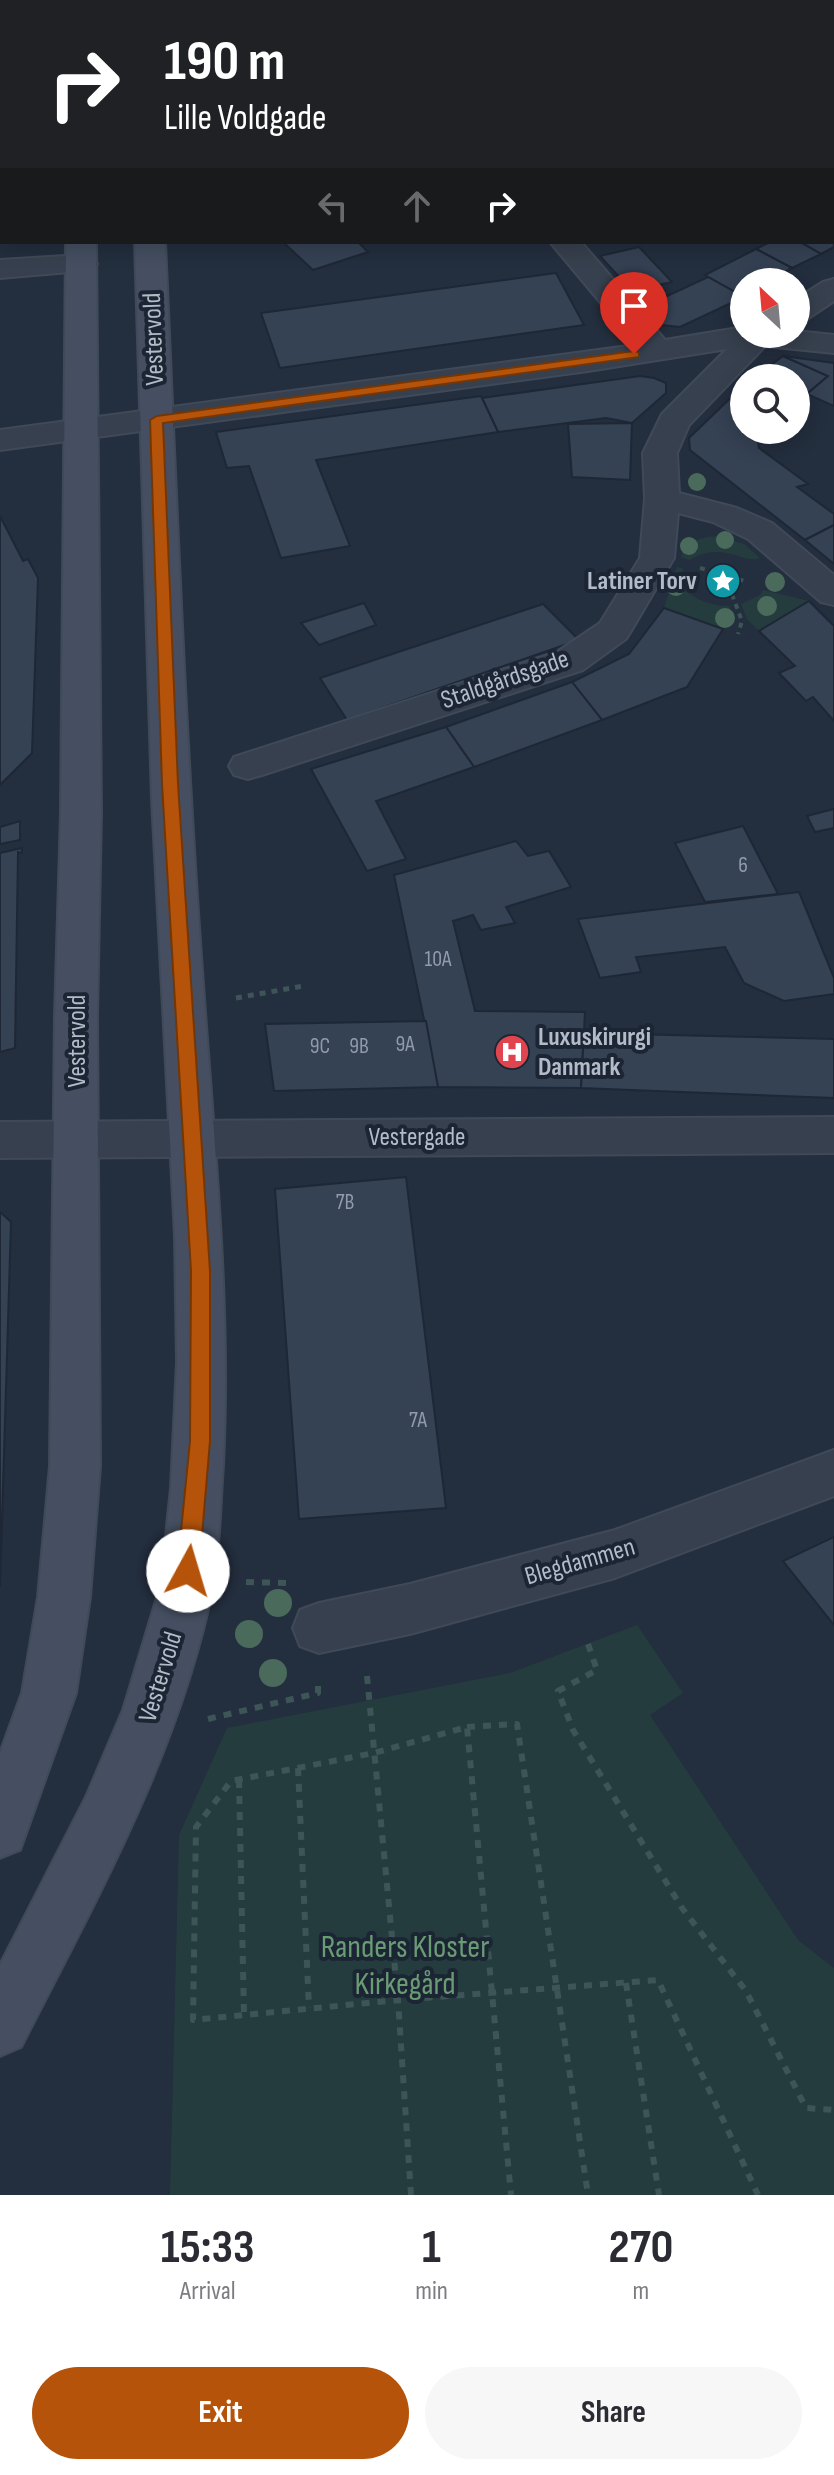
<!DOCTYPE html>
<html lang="en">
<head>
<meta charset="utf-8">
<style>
  :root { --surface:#fff; --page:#f7f7f7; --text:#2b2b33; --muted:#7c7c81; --accent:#b45309 }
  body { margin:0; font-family:"Sofia Sans Condensed",sans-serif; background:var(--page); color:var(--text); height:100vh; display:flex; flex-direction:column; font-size:30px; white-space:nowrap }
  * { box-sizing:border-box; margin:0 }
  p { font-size:26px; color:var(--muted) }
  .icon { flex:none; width:44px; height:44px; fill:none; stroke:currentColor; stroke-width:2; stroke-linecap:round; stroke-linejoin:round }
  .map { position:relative; height:2195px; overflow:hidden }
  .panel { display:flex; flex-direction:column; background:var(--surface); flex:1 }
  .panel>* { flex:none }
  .banner { position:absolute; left:0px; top:0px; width:834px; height:244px; box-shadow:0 4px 20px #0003; background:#202124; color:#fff; overflow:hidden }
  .needle { width:52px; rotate:334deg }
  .controls { position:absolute; left:730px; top:268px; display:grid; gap:16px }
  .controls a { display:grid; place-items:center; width:80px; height:80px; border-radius:50%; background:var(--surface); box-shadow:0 4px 20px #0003; font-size:40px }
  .pin { position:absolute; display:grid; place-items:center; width:68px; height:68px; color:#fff; margin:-82px -34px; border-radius:50% 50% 50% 0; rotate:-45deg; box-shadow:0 0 8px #0007 }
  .pin .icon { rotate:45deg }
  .me { position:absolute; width:88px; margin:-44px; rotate:6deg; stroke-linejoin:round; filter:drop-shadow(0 0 6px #0008) }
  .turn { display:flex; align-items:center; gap:28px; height:168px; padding:0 32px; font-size:36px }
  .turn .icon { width:104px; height:104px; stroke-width:2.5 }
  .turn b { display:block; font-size:56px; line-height:68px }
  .lanes { display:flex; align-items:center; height:76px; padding:0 32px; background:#0003; justify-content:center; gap:40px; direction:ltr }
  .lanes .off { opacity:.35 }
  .eta { display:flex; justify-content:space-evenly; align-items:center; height:136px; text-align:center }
  .eta b { font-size:48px; font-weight:700; line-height:56px }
  .action { display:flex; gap:16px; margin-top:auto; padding:16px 32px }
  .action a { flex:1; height:92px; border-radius:48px; background:var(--accent); color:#fff; font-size:32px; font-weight:700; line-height:92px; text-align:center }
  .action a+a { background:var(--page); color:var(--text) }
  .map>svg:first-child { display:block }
  .green { fill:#253c3f }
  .building { fill:#354254; stroke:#1e2735; stroke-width:2 }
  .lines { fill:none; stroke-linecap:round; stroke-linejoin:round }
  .street-casing { stroke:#404957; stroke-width:4 }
  .secondary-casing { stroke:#404957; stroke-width:4 }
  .path-far2 { stroke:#3e5557; stroke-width:4; stroke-dasharray:5 5; stroke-linecap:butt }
  .path-far1 { stroke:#3e5557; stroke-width:5; stroke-dasharray:6 6; stroke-linecap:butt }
  .path { stroke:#3e5557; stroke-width:6; stroke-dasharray:8 8; stroke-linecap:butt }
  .street { fill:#37404e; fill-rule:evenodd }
  .secondary { fill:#454f61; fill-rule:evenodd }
  .tree { fill:#4a6a5c }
  .route { fill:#b45309; stroke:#753606; stroke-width:2 }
  .labels { text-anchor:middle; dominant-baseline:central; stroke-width:8; stroke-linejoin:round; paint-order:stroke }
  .number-label { font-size:22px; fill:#929baa }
  .street-label { font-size:26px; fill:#b3bbc9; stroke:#1c2533 }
  .poi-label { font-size:26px; font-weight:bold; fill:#b3bbc9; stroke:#1c2533; text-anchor:end }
  .near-park-label { font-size:32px; fill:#699b75; stroke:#1c2533 }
</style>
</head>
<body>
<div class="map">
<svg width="834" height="2195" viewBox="0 0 834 2195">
  <rect width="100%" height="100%" fill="#232e3e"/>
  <!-- green -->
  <g class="green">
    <path d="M719,536L744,544L760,558C743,565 722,540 690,560L681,557C686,540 703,537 719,536Z"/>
    <path d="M677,567L683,568C676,595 707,606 729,606L733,617L723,629L664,608Z"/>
    <path d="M763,590L809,601L759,631L747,619L741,604L760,595Z"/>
    <path d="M637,1625L683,1693L650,1715L798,1940L834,1968V2195H170L179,1835L227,1728L510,1673Z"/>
  </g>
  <!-- building -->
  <g class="building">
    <path d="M834,0V17L832,2L701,1Z"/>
    <path d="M832,231L834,247L821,254L800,242H832Z"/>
    <path d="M283,242H358L368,252L313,270Z"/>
    <path d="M770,242H800L821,254L792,268L756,249Z"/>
    <path d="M639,247L672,282L632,291L600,256Z"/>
    <path d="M756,249L792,268L766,282H744V293L740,295L705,275Z"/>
    <path d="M556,273L584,325L280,368L261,313Z"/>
    <path d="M708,277L744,297L680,327L662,325L632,291L654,286L667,296Z"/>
    <path d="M783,356L828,376L796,403V378H754Z"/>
    <path d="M783,356L834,363V406L807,394L828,376Z"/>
    <path d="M640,376L654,378L666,383V393L632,423L606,418L498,432L482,398Z"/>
    <path d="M744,385V430H764L757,436L759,448L808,484L797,487L834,514V525L805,540L690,450L689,438Z"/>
    <path d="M481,396L498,432L316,460L350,546L281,558L249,466L227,468L216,432Z"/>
    <path d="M632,423L630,480L572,477L568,424Z"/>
    <path d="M0,516L23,561L28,559L38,578L32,753L0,785Z"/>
    <path d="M834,525V564L805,540Z"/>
    <path d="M809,601L834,626V721L813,697L806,701L779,673L795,666L759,631Z"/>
    <path d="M364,603L376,625L319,645L301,623Z"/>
    <path d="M543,604L579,640L347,720L320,678Z"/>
    <path d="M664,608L723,629L687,687L602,720L572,682L629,654Z"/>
    <path d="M572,682L602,720L474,767L446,727Z"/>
    <path d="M446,727L474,767L376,801L406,859L367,871L311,769Z"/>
    <path d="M834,809V828L815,832L807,816Z"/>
    <path d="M20,821V840L0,844V827Z"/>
    <path d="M743,826L778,894L705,902L675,843Z"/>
    <path d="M516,841L528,856L549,851L571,887L506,907L515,923L481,930L473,915L453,921L475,1011L585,1012L581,1088L438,1087L394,875Z"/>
    <path d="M22,848V853L18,852L15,1048L0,1052V853Z"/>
    <path d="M799,892L834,978V994L784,1001L744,983L725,947L636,957L641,972L600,978L578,919Z"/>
    <path d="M426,1021L438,1087L274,1091L265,1024Z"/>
    <path d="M584,1033L834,1039V1098L581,1088Z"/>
    <path d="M406,1177L446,1508L299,1519L275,1189Z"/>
    <path d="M0,1212L11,1222L0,1587Z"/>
    <path d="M834,1537V1625L783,1561Z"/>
  </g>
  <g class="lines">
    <!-- street casing -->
    <g class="street-casing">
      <g id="street">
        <rect x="832" y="95" width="2" height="17"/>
        <path d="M550,242H581L665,340L744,327V334H796V331L834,335V353L765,346L689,425L677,453L679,493L737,508L772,523L834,575V605L821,602L748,539L713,522L678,513L674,558L631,631L626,639L583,670L262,775L248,779L234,775L229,766L234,757L557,652L600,623L640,558L645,499L643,453L662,414L727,349L588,371L0,450V430L636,345Z"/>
        <path d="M82,255L93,258L97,264L93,270L0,278V260Z"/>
        <path d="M834,279V301L807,319L796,321V299L823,282Z"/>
        <path d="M834,1117V1153L0,1158V1122Z"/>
        <path d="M834,1450V1496L615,1578L410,1634L319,1653L300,1646L293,1628L300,1610L319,1603L410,1584L615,1530Z"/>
      </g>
    </g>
    <!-- secondary casing -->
    <g class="secondary-casing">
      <g id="secondary">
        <path d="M47,0H73L74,2H48Z"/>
        <path d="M110,0H136L137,2H111Z"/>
        <path d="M247,0H292L245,2Z"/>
        <path d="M574,0H616L618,2H576Z"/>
        <rect x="0" y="16" width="2" height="16"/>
        <path d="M832,18L834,19V35L832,34Z"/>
        <path d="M66,242H96L101,813L97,1016L100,1466L90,1597L76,1693L20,1850L0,1858V1753L22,1693L38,1597L50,1466L55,1016L61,813Z"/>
        <path d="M135,242H165C176,489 185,737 203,984C214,1144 231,1304 223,1465C220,1505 220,1546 213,1586C181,1749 96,1900 21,2047L0,2056V1965L86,1797L123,1710L161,1584L171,1488L177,1362L175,1236L152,799Z"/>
      </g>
    </g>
    <!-- path-far2 -->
    <g class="path-far2">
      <path d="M700,568L748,582"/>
      <path d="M725,576L742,621L738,634"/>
    </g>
    <!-- path-far1 -->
    <path class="path-far1" d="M236,998L303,986"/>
    <!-- path -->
    <g class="path">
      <path d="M246,1582L288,1583"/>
      <path d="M588,1644L597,1670L558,1691L573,1730L682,1908L746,1991L806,2108L834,2110"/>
      <path d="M367,1676L398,2000L658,1980L758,2195"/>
      <path d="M208,1719L318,1693V1680"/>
      <path d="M467,1727L517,1724L588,2195"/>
      <path d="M298,1768L309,2008"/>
      <path d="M239,1780L244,2015"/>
      <path d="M626,1983L659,2195"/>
      <path d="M411,2195L398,2000L193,2020L196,1827L231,1781L374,1753L467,1727L511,2195"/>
    </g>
    <!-- street -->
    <use href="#street" class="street"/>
    <!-- secondary -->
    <use href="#secondary" class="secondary"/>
  </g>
  <!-- trees -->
  <g class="tree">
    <circle cx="697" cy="482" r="9"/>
    <circle cx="725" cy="540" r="9"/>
    <circle cx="689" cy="546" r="9"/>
    <circle cx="775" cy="582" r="10"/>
    <circle cx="676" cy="586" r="10"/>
    <circle cx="767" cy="606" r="10"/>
    <circle cx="725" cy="618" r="10"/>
    <circle cx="278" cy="1603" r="14"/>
    <circle cx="249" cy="1634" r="14"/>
    <circle cx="273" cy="1673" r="14"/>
  </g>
  <!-- route -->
  <path class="route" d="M634,351L639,352V357L163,423L178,784L210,1271V1441L199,1571L195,1578L188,1581L180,1578L177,1571L190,1441L191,1271L162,784L150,420L157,416Z"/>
  <!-- icons -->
  <defs>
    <g id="sight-disc" transform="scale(1.8)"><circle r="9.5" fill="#0f9aa8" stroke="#1c2533"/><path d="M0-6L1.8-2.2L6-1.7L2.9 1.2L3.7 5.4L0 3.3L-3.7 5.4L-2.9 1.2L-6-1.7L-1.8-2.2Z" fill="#fff"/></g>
    <g id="hospital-disc" transform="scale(1.8)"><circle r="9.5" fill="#e0444e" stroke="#1c2533"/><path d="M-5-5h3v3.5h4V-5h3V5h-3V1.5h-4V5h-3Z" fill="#fff"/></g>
  </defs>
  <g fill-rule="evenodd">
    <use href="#sight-disc" x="723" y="581"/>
    <use href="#hospital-disc" x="512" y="1052"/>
  </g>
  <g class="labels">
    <!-- number labels -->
    <g class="number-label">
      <text x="743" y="865">6</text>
      <text x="438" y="959">10A</text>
      <text x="405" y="1044">9A</text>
      <text x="320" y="1046">9C</text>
      <text x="359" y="1046">9B</text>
      <text x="345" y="1202">7B</text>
      <text x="418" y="1420">7A</text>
    </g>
    <!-- street labels -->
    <g class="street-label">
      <text transform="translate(154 339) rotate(-92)">Vestervold</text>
      <text transform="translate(505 680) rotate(-19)">Staldgårdsgade</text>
      <text transform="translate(77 1041) rotate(-90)">Vestervold</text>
      <text x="417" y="1137">Vestergade</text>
      <text transform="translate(580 1562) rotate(-16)">Blegdammen</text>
      <text transform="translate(161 1677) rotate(-73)">Vestervold</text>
    </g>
    <!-- poi labels -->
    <g class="poi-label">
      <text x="697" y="581">Latiner Torv</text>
      <text x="538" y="1037" text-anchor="start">Luxuskirurgi<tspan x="538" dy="30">Danmark</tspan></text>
    </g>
    <!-- near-park labels -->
    <g class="near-park-label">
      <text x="405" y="1947">Randers Kloster<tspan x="405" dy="37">Kirkegård</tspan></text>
    </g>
  </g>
</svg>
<div class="controls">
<a><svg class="needle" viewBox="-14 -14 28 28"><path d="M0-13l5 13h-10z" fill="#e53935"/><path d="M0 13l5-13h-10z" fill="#7c7c81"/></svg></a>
<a><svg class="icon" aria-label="search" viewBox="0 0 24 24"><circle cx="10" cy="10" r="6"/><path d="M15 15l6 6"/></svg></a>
</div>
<div class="pin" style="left:634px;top:354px;background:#d93025"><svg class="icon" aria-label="arrive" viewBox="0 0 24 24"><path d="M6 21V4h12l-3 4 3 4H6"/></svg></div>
<svg class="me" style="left:188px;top:1571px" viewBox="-20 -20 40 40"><circle r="19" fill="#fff"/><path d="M0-13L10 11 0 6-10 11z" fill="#b45309"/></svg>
<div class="banner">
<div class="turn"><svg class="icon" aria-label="right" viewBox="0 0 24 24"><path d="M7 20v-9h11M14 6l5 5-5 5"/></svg><div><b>190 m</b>Lille Voldgade</div></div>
<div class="lanes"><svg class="icon off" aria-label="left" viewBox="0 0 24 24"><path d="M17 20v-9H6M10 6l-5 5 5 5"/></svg><svg class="icon off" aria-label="ahead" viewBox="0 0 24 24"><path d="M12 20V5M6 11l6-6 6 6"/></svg><svg class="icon" aria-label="right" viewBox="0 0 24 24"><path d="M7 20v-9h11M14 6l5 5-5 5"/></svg></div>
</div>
</div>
<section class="panel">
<div class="eta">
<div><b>15:33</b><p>Arrival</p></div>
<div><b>1</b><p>min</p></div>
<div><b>270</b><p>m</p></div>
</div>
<div class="action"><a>Exit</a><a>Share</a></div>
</section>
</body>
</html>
